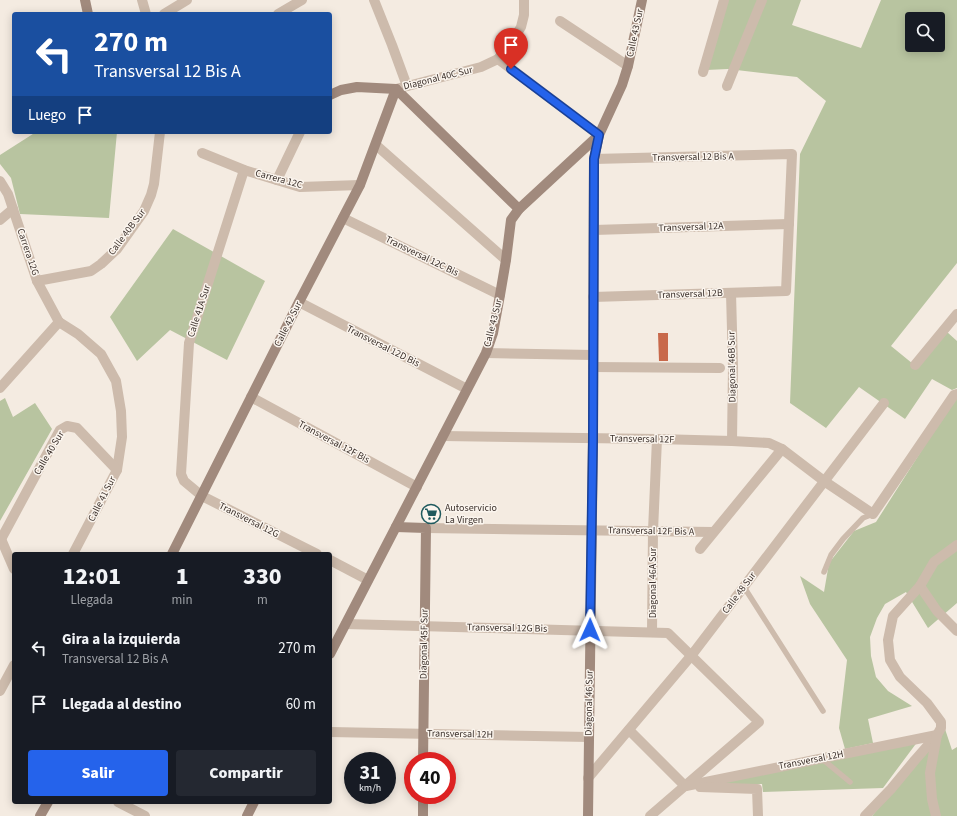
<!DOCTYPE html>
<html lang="es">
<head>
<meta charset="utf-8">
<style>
  :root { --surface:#171b24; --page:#242831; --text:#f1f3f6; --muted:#9ea1a6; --accent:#2563eb }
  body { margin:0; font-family:"Source Sans 3",sans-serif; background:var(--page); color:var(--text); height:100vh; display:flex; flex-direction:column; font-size:15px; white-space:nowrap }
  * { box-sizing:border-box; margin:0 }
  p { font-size:13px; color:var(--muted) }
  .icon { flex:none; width:22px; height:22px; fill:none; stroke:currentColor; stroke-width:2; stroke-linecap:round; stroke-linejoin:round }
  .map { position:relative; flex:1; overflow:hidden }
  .drawer { position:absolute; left:12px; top:552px; width:320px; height:252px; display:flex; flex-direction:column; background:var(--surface); border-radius:4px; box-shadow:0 2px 10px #0003 }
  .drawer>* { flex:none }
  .guide { position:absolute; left:12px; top:12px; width:320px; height:122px; border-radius:4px; box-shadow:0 2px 10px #0003; background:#1a4fa0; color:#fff; overflow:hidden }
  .fabs { position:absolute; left:905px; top:12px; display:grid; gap:8px }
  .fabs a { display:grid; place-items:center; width:40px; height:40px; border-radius:4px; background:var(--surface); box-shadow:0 2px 10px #0003; font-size:20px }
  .speed { position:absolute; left:344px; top:752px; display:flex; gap:8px; font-size:20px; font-weight:700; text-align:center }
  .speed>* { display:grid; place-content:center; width:52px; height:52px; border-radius:50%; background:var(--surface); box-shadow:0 2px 10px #0003; line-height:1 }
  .speed small { font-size:10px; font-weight:400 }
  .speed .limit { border:6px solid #d22; background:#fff; color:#111 }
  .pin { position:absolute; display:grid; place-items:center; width:34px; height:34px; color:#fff; margin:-41px -17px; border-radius:50% 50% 50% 0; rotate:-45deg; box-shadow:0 0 4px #0007 }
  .pin .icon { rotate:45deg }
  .me { position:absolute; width:44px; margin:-22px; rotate:1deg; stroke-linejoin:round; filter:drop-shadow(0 0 3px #0008) }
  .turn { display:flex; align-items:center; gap:14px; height:84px; padding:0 16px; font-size:18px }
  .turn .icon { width:52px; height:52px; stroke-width:2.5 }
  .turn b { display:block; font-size:28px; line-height:34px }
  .then { display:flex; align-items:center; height:38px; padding:0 16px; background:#0003; gap:8px; font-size:15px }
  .eta { display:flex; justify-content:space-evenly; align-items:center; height:68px; text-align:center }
  .eta b { font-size:24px; font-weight:800; line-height:28px }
  .action { display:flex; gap:8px; margin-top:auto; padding:8px 16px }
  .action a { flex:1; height:46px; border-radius:4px; background:var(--accent); color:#fff; font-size:16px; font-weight:800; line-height:46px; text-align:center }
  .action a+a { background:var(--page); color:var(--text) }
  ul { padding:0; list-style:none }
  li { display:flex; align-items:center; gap:12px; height:56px; padding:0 16px }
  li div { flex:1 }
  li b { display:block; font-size:15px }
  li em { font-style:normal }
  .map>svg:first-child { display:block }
  .green { fill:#b8c4a0; fill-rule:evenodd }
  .building { fill:#c8694b }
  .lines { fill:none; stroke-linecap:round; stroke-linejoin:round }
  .lane { stroke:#cdbbac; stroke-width:5.5 }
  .street { stroke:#cdbbac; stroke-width:10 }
  .secondary { stroke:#a18a7d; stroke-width:10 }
  .route-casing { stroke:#184099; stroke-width:10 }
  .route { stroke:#2563eb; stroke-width:7 }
  .labels { text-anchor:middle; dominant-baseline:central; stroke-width:3; stroke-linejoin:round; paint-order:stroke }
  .street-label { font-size:10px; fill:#3b302b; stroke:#fbf5ee }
  .poi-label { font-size:10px; fill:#3b302b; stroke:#fbf5ee; text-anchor:start }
</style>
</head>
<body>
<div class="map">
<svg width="957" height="816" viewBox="0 0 957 816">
  <rect width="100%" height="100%" fill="#f4ebe1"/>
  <!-- green -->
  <g class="green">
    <path d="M724,0H801L792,25L861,48L881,0H957V263L891,346L918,368L947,332L957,341V388L952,390L932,379L905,419L859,387L826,428L790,403L800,154L826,101L797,77L728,69L706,70ZM912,19H938V45H912Z"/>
    <path d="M36,132H117L109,218L20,214L11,178L0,164V155Z"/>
    <path d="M173,229L265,281L227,360L170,330L137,361L110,317Z"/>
    <path d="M957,395V603L928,628L906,592L885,604L877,618L870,637L871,656L876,677L888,691L912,706L868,719L873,743L845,749L839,728L847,660L810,604L800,576L824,592L829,563L854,531L876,522Z"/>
    <path d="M5,398L13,417L35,403L52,429L0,521V401Z"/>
    <path d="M945,729L952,750L957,747V816H872Z"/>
    <path d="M918,741L883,788L763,792L762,784H716Z"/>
  </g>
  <!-- building -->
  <path class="building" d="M658,333H668V361H659Z"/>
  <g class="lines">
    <!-- lane -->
    <g class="lane">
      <path d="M824,572L831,555L843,539L863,518L873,514"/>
      <path d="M744,587L823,711"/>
      <path d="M821,758L850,782"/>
    </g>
    <!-- street -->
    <g class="street">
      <path d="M142,0L146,14"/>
      <path d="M374,0L392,45L407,86"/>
      <path d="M164,14L187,0"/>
      <path d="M278,14L302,0"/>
      <path d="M560,21L628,66"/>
      <path d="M498,59L599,135"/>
      <path d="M703,72L724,0"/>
      <path d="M727,86L762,0"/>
      <path d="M396,89L481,67L498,59L513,40L521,27L524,15V0"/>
      <path d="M376,145L506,260"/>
      <path d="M202,153L244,170L300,187L360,185"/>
      <path d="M244,170L189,343L181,474L184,481L202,496L317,554"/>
      <path d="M277,180L300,132"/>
      <path d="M0,181L8,194L37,281L59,322"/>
      <path d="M343,218L500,295"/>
      <path d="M0,220L13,209"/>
      <path d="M594,230L789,224"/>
      <path d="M37,281L91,271L101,264L117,249L144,211L151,195L154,184L160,132"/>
      <path d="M731,293L733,367L732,441"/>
      <path d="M593,297L786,291L792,154L594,159"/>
      <path d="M299,302L467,389"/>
      <path d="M59,322L78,334L101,354L116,381L121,411L122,437L117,470L73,554"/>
      <path d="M486,353L593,355"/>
      <path d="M915,365L957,314"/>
      <path d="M593,367L720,368"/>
      <path d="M0,388L59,322"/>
      <path d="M251,397L417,487"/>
      <path d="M443,436L657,439L732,441L769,443L782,449L824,481L873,514L954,395L957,394"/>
      <path d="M426,528L713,532"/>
      <path d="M1,539L14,569"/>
      <path d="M0,541L60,430L67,426L77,428L117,470"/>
      <path d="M700,549L782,449"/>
      <path d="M330,560L368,580"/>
      <path d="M920,586L937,611L957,631"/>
      <path d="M346,624L668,633L759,722L650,816"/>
      <path d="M652,632L653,531L657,439"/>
      <path d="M0,691L14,665"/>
      <path d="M629,730L685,786"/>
      <path d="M330,732L589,737"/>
      <path d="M588,778L691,656L884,403"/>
      <path d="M686,786L937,735"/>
      <path d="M700,787L757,789L758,816"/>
      <path d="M118,802L145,816"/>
      <path d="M865,816L891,789L915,760L937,735L941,728V722L927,703L900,677L890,660L888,640L893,616L920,586L934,562L957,545"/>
      <path d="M936,816L932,799L930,773L937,735"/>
    </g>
    <!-- secondary -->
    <g class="secondary">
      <path d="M85,0L88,14"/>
      <path d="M396,89L519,209"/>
      <path d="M330,95L341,90L357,87L396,89"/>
      <path d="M396,527L426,528L423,761"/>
      <path d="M172,554L299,302L360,185L396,89"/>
      <path d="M330,654L486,353L493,333L500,295L506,260L511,220L519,209L599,135L622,85L628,66L642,0"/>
      <path d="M40,816L48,802"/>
      <path d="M247,816L254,802"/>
      <path d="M423,816V795"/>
      <path d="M588,816L593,439L594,159L599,135"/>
    </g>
  </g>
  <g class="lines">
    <!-- route casing -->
    <g class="route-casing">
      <path id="route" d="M511,69L599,135L594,159L593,439L590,630"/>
    </g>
    <!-- route -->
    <use href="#route" class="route"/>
  </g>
  <!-- icons -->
  <defs>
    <g id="supermarket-ring" transform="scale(1)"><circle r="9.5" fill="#fbf5ee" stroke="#1f5a5e" stroke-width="1.5"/><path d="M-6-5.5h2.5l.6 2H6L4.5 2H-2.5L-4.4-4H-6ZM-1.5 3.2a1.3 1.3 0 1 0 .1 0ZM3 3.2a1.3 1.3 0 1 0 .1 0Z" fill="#1f5a5e"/></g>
  </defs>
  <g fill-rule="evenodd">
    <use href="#supermarket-ring" x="431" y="514"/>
  </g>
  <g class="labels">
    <!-- street labels -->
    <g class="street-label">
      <text transform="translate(635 33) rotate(-78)">Calle 43 Sur</text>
      <text transform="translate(438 78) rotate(-14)">Diagonal 40C Sur</text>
      <text transform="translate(693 157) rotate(-1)">Transversal 12 Bis A</text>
      <text transform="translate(279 179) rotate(15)">Carrera 12C</text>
      <text transform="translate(691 227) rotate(-2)">Transversal 12A</text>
      <text transform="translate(127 232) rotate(-53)">Calle 40B Sur</text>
      <text transform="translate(28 252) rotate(71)">Carrera 12G</text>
      <text transform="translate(422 256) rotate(26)">Transversal 12C Bis</text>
      <text transform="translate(690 294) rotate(-2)">Transversal 12B</text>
      <text transform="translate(199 311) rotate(-72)">Calle 41A Sur</text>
      <text transform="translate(493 323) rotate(-76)">Calle 43 Sur</text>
      <text transform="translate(288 324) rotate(-63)">Calle 42 Sur</text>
      <text transform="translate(383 346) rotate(27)">Transversal 12D Bis</text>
      <text transform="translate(732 367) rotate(-91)">Diagonal 46B Sur</text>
      <text transform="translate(642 439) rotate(1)">Transversal 12F</text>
      <text transform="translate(334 442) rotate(28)">Transversal 12F Bis</text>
      <text transform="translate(49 453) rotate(-59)">Calle 40 Sur</text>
      <text transform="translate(102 499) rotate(-63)">Calle 41 Sur</text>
      <text transform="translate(249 520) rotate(27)">Transversal 12G</text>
      <text transform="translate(651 531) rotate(1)">Transversal 12F Bis A</text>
      <text transform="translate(653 583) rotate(-90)">Diagonal 46A Sur</text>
      <text transform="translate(739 593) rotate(-53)">Calle 48 Sur</text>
      <text transform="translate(507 628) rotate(1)">Transversal 12G Bis</text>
      <text transform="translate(424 644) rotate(-89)">Diagonal 45F Sur</text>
      <text transform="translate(589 703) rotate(-89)">Diagonal 46 Sur</text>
      <text transform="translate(460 734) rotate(1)">Transversal 12H</text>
      <text transform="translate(811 760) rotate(-11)">Transversal 12H</text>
    </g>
    <!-- poi labels -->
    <g class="poi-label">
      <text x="445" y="508">Autoservicio<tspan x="445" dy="12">La Virgen</tspan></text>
    </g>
  </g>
</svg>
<div class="fabs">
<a><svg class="icon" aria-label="search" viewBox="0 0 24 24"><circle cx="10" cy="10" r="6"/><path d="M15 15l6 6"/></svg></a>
</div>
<div class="speed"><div>31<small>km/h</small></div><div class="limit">40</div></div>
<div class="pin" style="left:511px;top:69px;background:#d93025"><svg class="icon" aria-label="arrive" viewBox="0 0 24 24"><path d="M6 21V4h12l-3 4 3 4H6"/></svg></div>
<svg class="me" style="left:590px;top:630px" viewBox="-20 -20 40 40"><path d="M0-17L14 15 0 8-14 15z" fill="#2563eb" stroke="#fff" stroke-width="4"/></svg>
<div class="guide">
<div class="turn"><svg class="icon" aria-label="left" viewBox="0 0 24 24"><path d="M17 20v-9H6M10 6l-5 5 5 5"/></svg><div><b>270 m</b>Transversal 12 Bis A</div></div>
<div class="then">Luego<svg class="icon" aria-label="arrive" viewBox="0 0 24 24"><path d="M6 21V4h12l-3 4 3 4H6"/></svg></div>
</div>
<section class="drawer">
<div class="eta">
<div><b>12:01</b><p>Llegada</p></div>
<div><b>1</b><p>min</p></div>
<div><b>330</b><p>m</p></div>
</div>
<ul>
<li><svg class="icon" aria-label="left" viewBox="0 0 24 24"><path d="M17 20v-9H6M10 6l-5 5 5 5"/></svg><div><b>Gira a la izquierda</b><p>Transversal 12 Bis A</p></div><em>270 m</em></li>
<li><svg class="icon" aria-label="arrive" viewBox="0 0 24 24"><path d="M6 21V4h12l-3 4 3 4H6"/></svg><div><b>Llegada al destino</b></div><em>60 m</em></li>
</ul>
<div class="action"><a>Salir</a><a>Compartir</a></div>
</section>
</div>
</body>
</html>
